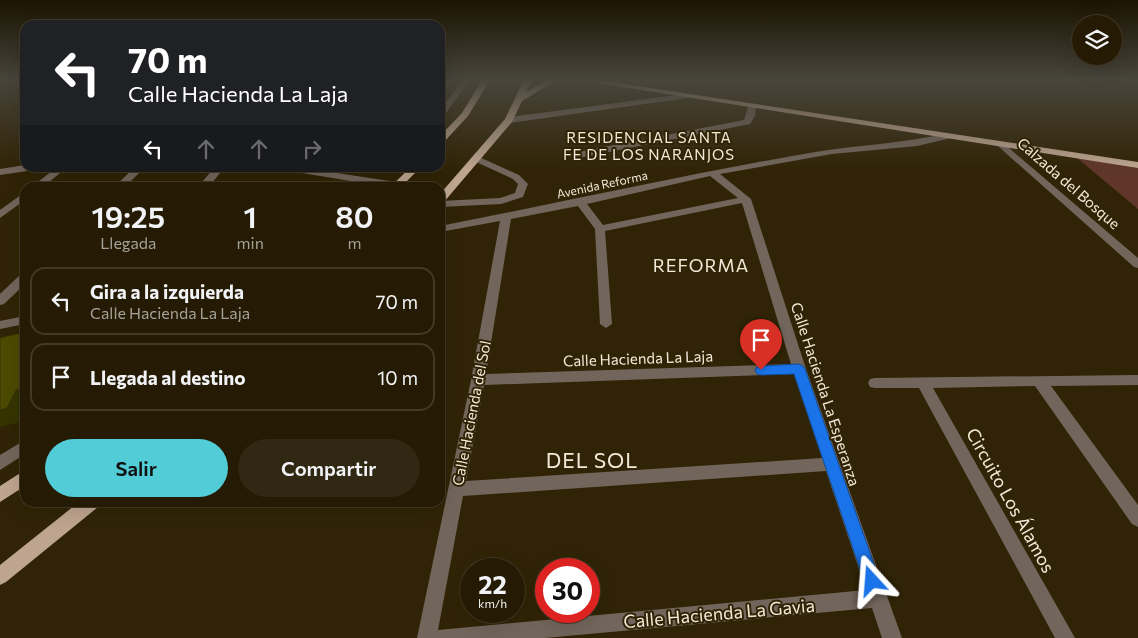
<!DOCTYPE html>
<html lang="es">
<head>
<meta charset="utf-8">
<style>
  :root { --surface:#251b04; --page:#312813; --text:#f1f3f6; --muted:#a3a19a; --line:#423926; --accent:#52ccd6 }
  body { margin:0; font-family:Commissioner,sans-serif; background:var(--page); color:var(--text); height:100vh; display:flex; flex-direction:column; font-size:19px; white-space:nowrap }
  * { box-sizing:border-box; margin:0 }
  p { font-size:16px; color:var(--muted) }
  .icon { flex:none; width:28px; height:28px; fill:none; stroke:currentColor; stroke-width:2; stroke-linecap:round; stroke-linejoin:round }
  .map { position:relative; flex:1; overflow:hidden }
  .panel { position:absolute; left:20px; top:182px; width:425px; height:325px; display:flex; flex-direction:column; background:var(--surface); border-radius:15px; box-shadow:0 5px 20px #0002,0 0 0 1px var(--line) }
  .panel>* { flex:none }
  .hud { position:absolute; left:20px; top:20px; width:425px; height:152px; border-radius:15px; box-shadow:0 5px 20px #0002,0 0 0 1px var(--line); background:#202124; color:#fff; overflow:hidden }
  .fabs { position:absolute; left:1072px; top:15px; display:grid; gap:10px }
  .fabs a { display:grid; place-items:center; width:50px; height:50px; border-radius:50%; background:var(--surface); box-shadow:0 5px 20px #0002,0 0 0 1px var(--line); font-size:25px }
  .speed { position:absolute; left:460px; top:558px; display:flex; gap:10px; font-size:25px; font-weight:700; text-align:center }
  .speed>* { display:grid; place-content:center; width:65px; height:65px; border-radius:50%; background:var(--surface); box-shadow:0 5px 20px #0002,0 0 0 1px var(--line); line-height:1 }
  .speed small { font-size:12px; font-weight:400 }
  .speed .limit { border:8px solid #d22; background:#fff; color:#111 }
  .pin { position:absolute; display:grid; place-items:center; width:42px; height:42px; color:#fff; margin:-51px -21px; border-radius:50% 50% 50% 0; rotate:-45deg; box-shadow:0 0 5px #0007 }
  .pin .icon { rotate:45deg }
  .me { position:absolute; width:55px; margin:-28px; rotate:341deg; stroke-linejoin:round; filter:drop-shadow(0 0 4px #0008) }
  .turn { display:flex; align-items:center; gap:18px; height:105px; padding:0 25px; font-size:22px }
  .turn .icon { width:65px; height:65px; stroke-width:2.5 }
  .turn b { display:block; font-size:35px; line-height:42px }
  .lanes { display:flex; align-items:center; height:48px; padding:0 25px; background:#0003; justify-content:center; gap:25px; direction:ltr }
  .lanes .off { opacity:.35 }
  .eta { display:flex; justify-content:space-evenly; align-items:center; height:85px; text-align:center }
  .eta b { font-size:30px; font-weight:600; line-height:35px }
  .primary-button { display:flex; gap:10px; margin-top:auto; padding:10px 25px }
  .primary-button a { flex:1; height:58px; border-radius:30px; background:var(--accent); color:#111; font-size:20px; font-weight:600; line-height:58px; text-align:center }
  .primary-button a+a { background:var(--page); color:var(--text) }
  ul { padding:0; list-style:none }
  li { display:flex; align-items:center; gap:15px; height:68px; margin:0 10px 8px; padding:0 15px; border:2px solid var(--line); border-radius:15px }
  li div { flex:1 }
  li b { display:block; font-size:19px }
  li em { font-style:normal }
  .map>svg:first-child { display:block }
  .green { fill:#5f3629 }
  .lines { fill:none; stroke-linecap:round; stroke-linejoin:round }
  .minor { fill:#72665c; fill-rule:evenodd }
  .major { fill:#bea590; fill-rule:evenodd }
  .shaded-wall { fill:#353401 }
  .building { fill:#4c4b01; stroke:#353401 }
  .route { fill:#1a73e8; stroke:#114b97 }
  .labels { text-anchor:middle; dominant-baseline:central; stroke-width:4; stroke-linejoin:round; paint-order:stroke }
  .far-street-label { font-size:12px; fill:#f2ead9; stroke:#312406 }
  .far-quarter-label { font-size:15px; letter-spacing:1px; fill:#f2ead9; stroke:#312406 }
  .street-label { font-size:15px; fill:#f2ead9; stroke:#312406 }
  .quarter-label { font-size:18px; letter-spacing:1px; fill:#f2ead9; stroke:#312406 }
  .near-street-label { font-size:18px; fill:#f2ead9; stroke:#312406 }
  .near-quarter-label { font-size:21px; letter-spacing:1px; fill:#f2ead9; stroke:#312406 }
</style>
</head>
<body>
<div class="map">
<svg width="1138" height="638" viewBox="0 0 1138 638">
  <rect width="100%" height="100%" fill="#312406"/>
  <!-- green -->
  <path class="green" d="M1076,157L1138,167V209Z"/>
  <g class="lines">
    <!-- minor -->
    <g class="minor">
      <path d="M444,80H452L443,95H440V87Z"/>
      <path d="M463,80H470L443,117H440V110Z"/>
      <path d="M685,94L689,96L688,98L509,123L505,120L509,117Z"/>
      <path d="M749,104L756,106L755,116L750,124L578,158L573,155L578,152L744,120Z"/>
      <path d="M948,133L952,136L951,138L917,146L832,154L720,174L751,199L806,369L902,638H882L872,608L545,638H417L471,380L500,221L440,232V226C559,203 678,176 798,155C848,145 898,145 948,133ZM710,176L738,198L603,225L587,204ZM742,203L791,364L486,374L511,219L578,206L595,229L600,324L606,328L612,324L605,231ZM794,374L822,458L466,481L484,385ZM826,471L866,590L438,630L463,496Z"/>
      <path d="M1002,142L1138,258V268L1134,267L999,147L998,145Z"/>
      <path d="M477,156L519,175L528,184L523,197L501,204L440,207V201L500,198L515,193L518,184L513,179L474,161V157Z"/>
      <path d="M25,165V168H32L27,171L0,175V169Z"/>
      <path d="M56,168H66L42,188H30Z"/>
      <path d="M134,168H144L124,188H113Z"/>
      <path d="M214,168H224L208,188H197Z"/>
      <path d="M285,168H304L396,182L401,185L393,188L290,171Z"/>
      <path d="M25,192V200L0,218V210Z"/>
      <path d="M25,273V284L4,304L0,305V294L21,274Z"/>
      <path d="M25,316V324L0,329V321Z"/>
      <path d="M1138,375V385L1051,386L1138,505V527L1132,524L1035,386L933,388L1075,638H1055L919,388H875L870,387L868,383L870,379L875,378Z"/>
      <path d="M25,440V454L0,470V455Z"/>
    </g>
    <!-- major -->
    <g class="major">
      <path d="M482,80H490L468,116L443,143L440,144V136L462,113Z"/>
      <path d="M524,80H532L526,92L547,80H557L522,101L512,122L444,202L440,203V194L505,119Z"/>
      <path d="M578,80H598L1138,162V168Z"/>
      <path d="M410,168H420L400,188H389Z"/>
      <path d="M25,470V486L0,502V486Z"/>
      <path d="M79,502H100L98,507L6,582L0,585V565Z"/>
    </g>
  </g>
  <!-- shaded-wall -->
  <path class="shaded-wall" d="M25,387V413L21,422L0,427V410L16,390Z"/>
  <!-- building -->
  <path class="building" d="M25,332V387L16,390L7,408L0,410V338Z"/>
  <!-- sky -->
  <linearGradient id="sky" x2="0" y2="1"><stop stop-color="#1b1403"/><stop offset="0.47" stop-color="#48453b"/><stop offset="1" stop-color="#48453b" stop-opacity="0"/></linearGradient>
  <rect width="1138" height="170" fill="url(#sky)"/>
  <!-- route -->
  <path class="route" d="M799,364L803,366L805,369L880,581L878,587L872,589L866,587L864,581L794,374L761,375L757,374L755,370L757,367L761,366Z"/>
  <g class="labels">
    <!-- far-street labels -->
    <g class="far-street-label">
      <text transform="translate(602 184) rotate(-12)">Avenida Reforma</text>
    </g>
    <!-- far-quarter labels -->
    <g class="far-quarter-label">
      <text x="649" y="137">RESIDENCIAL SANTA<tspan x="649" dy="17">FE DE LOS NARANJOS</tspan></text>
    </g>
    <!-- street labels -->
    <g class="street-label">
      <text transform="translate(1069 183) rotate(41)">Calzada del Bosque</text>
      <text transform="translate(638 358) rotate(-2)">Calle Hacienda La Laja</text>
      <text transform="translate(826 394) rotate(72)">Calle Hacienda La Esperanza</text>
      <text transform="translate(471 413) rotate(-79)">Calle Hacienda del Sol</text>
    </g>
    <!-- quarter labels -->
    <g class="quarter-label">
      <text x="701" y="265">REFORMA</text>
    </g>
    <!-- near-street labels -->
    <g class="near-street-label">
      <text transform="translate(1011 500) rotate(61)">Circuito Los Álamos</text>
      <text transform="translate(719 613) rotate(-5)">Calle Hacienda La Gavia</text>
    </g>
    <!-- near-quarter labels -->
    <g class="near-quarter-label">
      <text x="592" y="459">DEL SOL</text>
    </g>
  </g>
</svg>
<div class="fabs">
<a><svg class="icon" aria-label="layers" viewBox="0 0 24 24"><path d="M12 4l9 5-9 5-9-5zM3 14l9 5 9-5"/></svg></a>
</div>
<div class="speed"><div>22<small>km/h</small></div><div class="limit">30</div></div>
<div class="pin" style="left:761px;top:370px;background:#d93025"><svg class="icon" aria-label="arrive" viewBox="0 0 24 24"><path d="M6 21V4h12l-3 4 3 4H6"/></svg></div>
<svg class="me" style="left:872px;top:581px" viewBox="-20 -20 40 40"><path d="M0-17L14 15 0 8-14 15z" fill="#1a73e8" stroke="#fff" stroke-width="4"/></svg>
<div class="hud">
<div class="turn"><svg class="icon" aria-label="left" viewBox="0 0 24 24"><path d="M17 20v-9H6M10 6l-5 5 5 5"/></svg><div><b>70 m</b>Calle Hacienda La Laja</div></div>
<div class="lanes"><svg class="icon" aria-label="left" viewBox="0 0 24 24"><path d="M17 20v-9H6M10 6l-5 5 5 5"/></svg><svg class="icon off" aria-label="ahead" viewBox="0 0 24 24"><path d="M12 20V5M6 11l6-6 6 6"/></svg><svg class="icon off" aria-label="ahead" viewBox="0 0 24 24"><path d="M12 20V5M6 11l6-6 6 6"/></svg><svg class="icon off" aria-label="right" viewBox="0 0 24 24"><path d="M7 20v-9h11M14 6l5 5-5 5"/></svg></div>
</div>
<section class="panel">
<div class="eta">
<div><b>19:25</b><p>Llegada</p></div>
<div><b>1</b><p>min</p></div>
<div><b>80</b><p>m</p></div>
</div>
<ul>
<li><svg class="icon" aria-label="left" viewBox="0 0 24 24"><path d="M17 20v-9H6M10 6l-5 5 5 5"/></svg><div><b>Gira a la izquierda</b><p>Calle Hacienda La Laja</p></div><em>70 m</em></li>
<li><svg class="icon" aria-label="arrive" viewBox="0 0 24 24"><path d="M6 21V4h12l-3 4 3 4H6"/></svg><div><b>Llegada al destino</b></div><em>10 m</em></li>
</ul>
<div class="primary-button"><a>Salir</a><a>Compartir</a></div>
</section>
</div>
</body>
</html>
